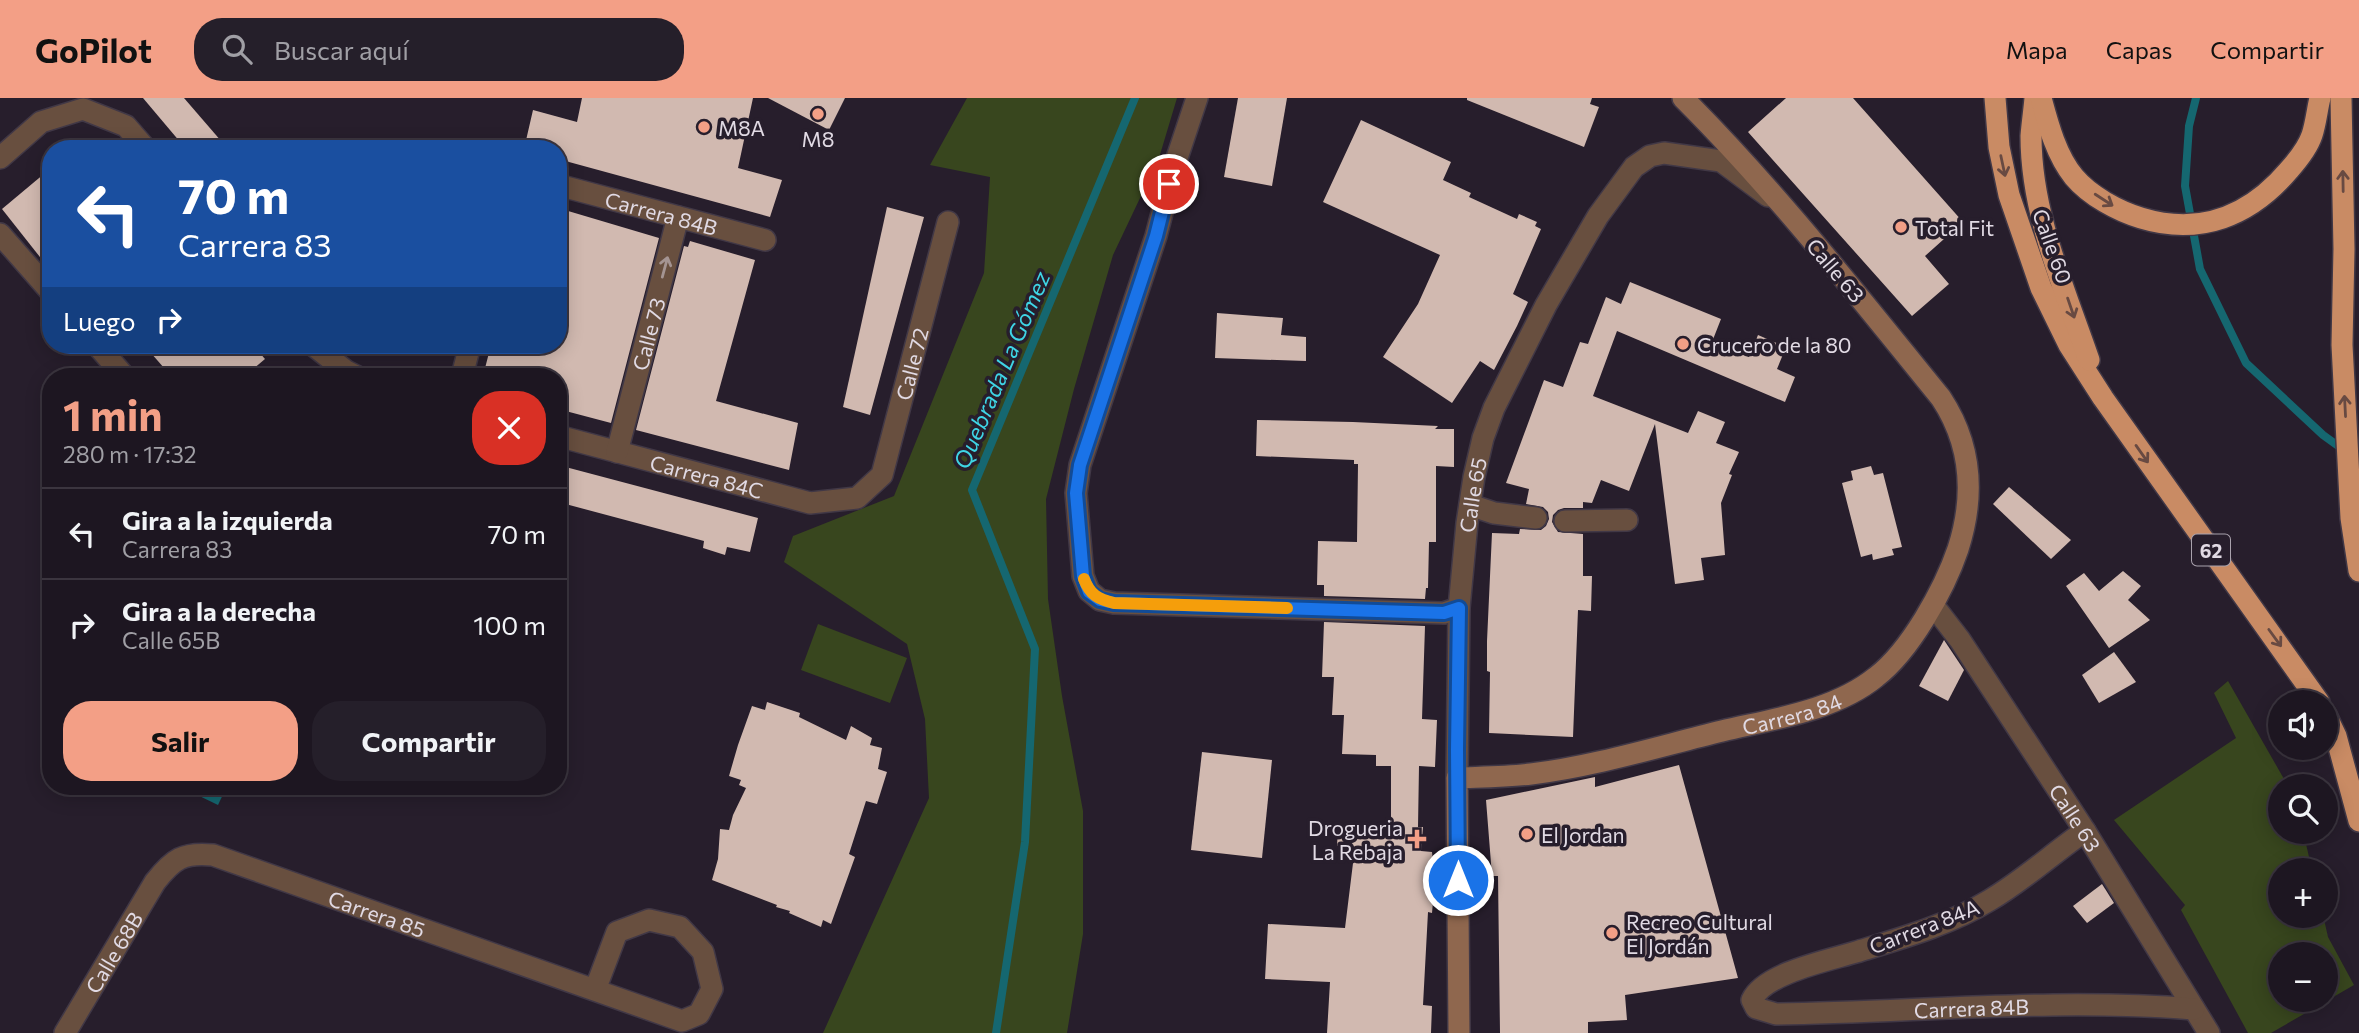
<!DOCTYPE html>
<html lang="es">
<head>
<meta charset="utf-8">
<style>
  :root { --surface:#1d1621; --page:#251f2a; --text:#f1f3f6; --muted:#a09fa5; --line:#3b353f; --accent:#f39f86 }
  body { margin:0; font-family:Commissioner,sans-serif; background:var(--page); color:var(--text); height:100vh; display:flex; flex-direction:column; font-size:26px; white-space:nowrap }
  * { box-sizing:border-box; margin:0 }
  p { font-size:23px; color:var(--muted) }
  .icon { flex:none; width:38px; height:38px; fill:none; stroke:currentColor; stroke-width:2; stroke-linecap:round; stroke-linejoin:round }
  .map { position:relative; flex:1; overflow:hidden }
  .sheet { position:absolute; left:42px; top:270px; width:525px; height:427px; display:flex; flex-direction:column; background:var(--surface); border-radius:28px; box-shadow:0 4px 18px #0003,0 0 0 2px var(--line) }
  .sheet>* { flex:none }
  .guide { position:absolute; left:42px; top:42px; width:525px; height:214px; border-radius:28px; box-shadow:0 4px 18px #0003,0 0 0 2px var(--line); background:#1a4fa0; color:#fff; overflow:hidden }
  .tools { position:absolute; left:2268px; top:592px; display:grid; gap:14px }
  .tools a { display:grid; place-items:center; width:70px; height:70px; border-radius:50%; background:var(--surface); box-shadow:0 4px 18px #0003,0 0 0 2px var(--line); font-size:35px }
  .pin { position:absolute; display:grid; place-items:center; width:60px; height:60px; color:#fff; margin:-30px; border:4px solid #fff; border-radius:50%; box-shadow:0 2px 7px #0007 }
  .me { position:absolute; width:77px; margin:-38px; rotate:0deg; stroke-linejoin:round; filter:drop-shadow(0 0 5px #0008) }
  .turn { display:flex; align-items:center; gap:24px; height:147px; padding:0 21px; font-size:32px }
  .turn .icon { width:91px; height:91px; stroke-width:2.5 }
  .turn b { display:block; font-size:49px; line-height:60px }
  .then { display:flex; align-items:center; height:66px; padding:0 21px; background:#0003; gap:14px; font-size:26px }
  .round { display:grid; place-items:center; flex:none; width:74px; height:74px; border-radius:28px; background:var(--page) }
  .headline { display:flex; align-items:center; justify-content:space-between; height:119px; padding:0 21px }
  h1 { font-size:42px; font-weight:700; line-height:52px; color:var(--accent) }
  .primary-button { display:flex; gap:14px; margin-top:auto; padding:14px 21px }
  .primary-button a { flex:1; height:80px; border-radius:28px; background:var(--accent); color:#111; font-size:28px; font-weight:700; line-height:80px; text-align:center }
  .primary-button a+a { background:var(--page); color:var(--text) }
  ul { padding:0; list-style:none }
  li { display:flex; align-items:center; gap:21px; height:91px; padding:0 21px; border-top:2px solid var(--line) }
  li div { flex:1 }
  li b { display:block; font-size:26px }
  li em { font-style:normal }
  header { display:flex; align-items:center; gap:42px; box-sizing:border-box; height:98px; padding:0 35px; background:var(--accent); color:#111 }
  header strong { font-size:33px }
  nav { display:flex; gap:38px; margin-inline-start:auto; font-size:24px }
  .search { width:490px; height:63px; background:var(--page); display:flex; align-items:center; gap:18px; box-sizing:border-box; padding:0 24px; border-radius:28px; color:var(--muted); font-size:26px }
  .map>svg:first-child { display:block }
  .green { fill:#38461e; fill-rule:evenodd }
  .water { fill:#156770 }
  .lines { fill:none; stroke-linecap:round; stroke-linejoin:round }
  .stream { stroke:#156770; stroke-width:8 }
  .building { fill:#d1b9b0 }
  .street-casing { stroke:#413846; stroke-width:24 }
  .secondary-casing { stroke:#413846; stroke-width:24 }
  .highway-casing { stroke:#413846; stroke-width:24 }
  .street { stroke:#684f3f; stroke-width:21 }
  .secondary { stroke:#8f674e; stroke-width:21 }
  .highway { stroke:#c98b64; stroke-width:21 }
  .oneway { stroke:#684a42 }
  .oneway2 { stroke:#a49492 }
  .route-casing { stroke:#114b97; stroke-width:18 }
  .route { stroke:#1a73e8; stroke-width:12 }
  .slow { stroke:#f59e0b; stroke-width:12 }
  .poi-dot { fill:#f39f86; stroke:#271e2c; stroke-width:2.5 }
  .labels { text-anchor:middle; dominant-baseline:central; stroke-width:7; stroke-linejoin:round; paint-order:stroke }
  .shield { fill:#271e2c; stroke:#a9a2ad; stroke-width:2 }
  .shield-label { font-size:19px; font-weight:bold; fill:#e1dae4 }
  .poi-label { font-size:21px; fill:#e1dae4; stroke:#271e2c; text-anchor:start }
  .street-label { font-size:21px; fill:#e1dae4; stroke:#271e2c }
  .water-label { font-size:23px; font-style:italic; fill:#3fd5e5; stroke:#271e2c }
</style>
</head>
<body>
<header>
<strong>GoPilot</strong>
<div class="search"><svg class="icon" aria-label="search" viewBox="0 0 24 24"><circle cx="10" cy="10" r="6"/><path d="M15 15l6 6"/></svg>Buscar aquí</div>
<nav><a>Mapa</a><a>Capas</a><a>Compartir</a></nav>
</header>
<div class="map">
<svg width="2359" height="935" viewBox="0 0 2359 935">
  <rect width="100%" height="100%" fill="#271e2c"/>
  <!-- green -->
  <g class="green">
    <path d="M967,0H1177L1159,60L1113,157L1074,291L1046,401L1048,501L1062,598L1083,713V836L1067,935H823L929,700L925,621L907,546L784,464L793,438L894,398L984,175L990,79L930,67Z"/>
    <path d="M818,526L907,560L890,605L801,572Z"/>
    <path d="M2228,583L2288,688H2280V733H2303L2312,772H2280V817H2323L2328,839L2354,887L2271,935H2248L2181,812L2185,807L2114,722L2236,640L2214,595ZM2280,856H2326V901H2280Z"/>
  </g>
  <!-- water -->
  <path class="water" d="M191,688H227L218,707L189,693Z"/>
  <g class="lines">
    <!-- stream -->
    <g class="stream">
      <path d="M2196,0L2189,28L2185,88L2200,171L2246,265L2323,337L2359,363"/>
      <path d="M996,935L1025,744L1035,551L972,392L1135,0"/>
    </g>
  </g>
  <!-- building -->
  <g class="building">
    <path d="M143,0H184L228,51H186Z"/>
    <path d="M582,0H753L738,70L782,82L770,119L558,61V51H524L533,12L577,24Z"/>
    <path d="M768,0H845L829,32Z"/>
    <path d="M1238,0H1287L1272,88L1224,79Z"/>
    <path d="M1467,0H1592L1590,6L1599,9L1584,49L1467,2Z"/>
    <path d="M1786,0H1853L1963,124L1925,158L1949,186L1912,218L1748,34Z"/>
    <path d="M1361,22L1451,64L1443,82L1471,95L1469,99L1517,121L1519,116L1537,124L1535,128L1541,131L1513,196L1528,204L1517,228L1494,272L1480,263L1452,305L1383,259L1418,206L1440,157L1323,104Z"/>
    <path d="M51,70V173L2,111Z"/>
    <path d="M887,109L924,119L870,317L843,309Z"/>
    <path d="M558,110L659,140L611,325L558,311V278H483L491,247H558Z"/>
    <path d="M690,143L755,162L716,303L798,325L789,372L636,332L684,148L688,149Z"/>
    <path d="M1630,184L1721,221L1712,244L1749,259L1758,237L1786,249L1777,271L1795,279L1785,304L1617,233L1593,298L1688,335L1698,313L1725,324L1716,345L1739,354L1729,376L1732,377L1721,405L1725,457L1701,460L1704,482L1675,486L1655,326L1629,393L1601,382L1592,405L1583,404V410H1564L1558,412L1553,417L1552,424L1558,434L1583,436V478H1592L1591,513L1578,512L1573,639L1489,635L1490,574L1487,573V543L1492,435L1519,436L1520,431L1541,432L1546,428L1549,421L1548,414L1543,409L1526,406L1529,391L1506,385L1544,282L1563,289L1580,244L1588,246L1606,199L1621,206Z"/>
    <path d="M1217,215L1283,220L1281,237L1306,239V263L1215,260Z"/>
    <path d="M144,247H253L265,261L245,278H171Z"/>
    <path d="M1257,322L1353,324L1438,328L1435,331H1454V369L1436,368V444H1429L1428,490H1426L1425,501L1324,498V487H1317L1318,443L1357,444L1358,366H1354V362L1256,358Z"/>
    <path d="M558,367L758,420L750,454L727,449L725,457L703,450L704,443L558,404Z"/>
    <path d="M1871,368L1874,377L1883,375L1902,449L1892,451L1894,457L1873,462L1872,456L1861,459L1842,385L1853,382L1851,373Z"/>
    <path d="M2009,389L2071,442L2051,461L1993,406Z"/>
    <path d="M2123,473L2141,488L2128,502L2150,522L2109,550L2066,488L2084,475L2099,493Z"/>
    <path d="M1324,524L1425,528L1422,621L1437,622L1435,669L1419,668L1418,729H1423L1421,753L1432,754L1435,782L1432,815L1428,814L1423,907L1432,908L1431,935H1327L1330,884L1265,881L1268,826L1345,830L1355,749L1337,748L1338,729H1391V668H1376V657L1342,656L1344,617H1332L1334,579H1322Z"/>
    <path d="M1944,542L1964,572L1948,603L1919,588Z"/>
    <path d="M2114,554L2136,584L2099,605L2082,577Z"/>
    <path d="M767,604L800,615L799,619L846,642L851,628L872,640L870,647L882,650L878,671L887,674L877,706L866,703L849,756L855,759L831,826L823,822L821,829L789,815L790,813L776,809L777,807L712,782L718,761L720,731L729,732L733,717L746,690L739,687L741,682L729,678L738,647L752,608L765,612Z"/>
    <path d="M1202,654L1272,662L1262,760L1191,752Z"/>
    <path d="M1679,667L1738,880L1625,897L1627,922L1588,924V935H1500L1498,778H1492L1486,702L1595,679V689Z"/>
    <path d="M2102,786L2114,805L2087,825L2073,808Z"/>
  </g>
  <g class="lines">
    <!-- street casing -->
    <g class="street-casing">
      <g id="street">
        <path d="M1197,0L1174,69L1156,138L1080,367L1076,395L1083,478L1089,493L1100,502L1114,505L1444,515L1459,510"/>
        <path d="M0,60L41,24L83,11L126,28L146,51"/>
        <path id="s1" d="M558,87L765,142"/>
        <path d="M0,136L51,194"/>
        <path d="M97,247L124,278"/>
        <path d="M313,247L346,273L356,278"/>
        <path d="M462,278L470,247"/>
        <path id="s2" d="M558,338L810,405L857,400L882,377L948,124"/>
        <path id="s3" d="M617,354L678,119"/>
        <path d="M1470,407L1494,415L1536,420"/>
        <path d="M1565,423L1627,422"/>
        <path id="s4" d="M1933,507L1960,542L2085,733L2209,935"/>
        <path id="s5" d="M1457,680L1459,510L1467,425L1474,379L1483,340L1494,310L1546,207L1598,118L1634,69L1650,58L1664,55L1721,63L1768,98"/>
        <path id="s6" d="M2085,733C2053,755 2024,782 1990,802C1949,827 1902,840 1856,854C1830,862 1764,875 1752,902L1756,910L1776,916C1916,914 2055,900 2194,911"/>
        <path id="s7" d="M65,935L155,784C173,761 183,754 213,757L682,923L699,916L712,891L703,854L680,829L649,822L617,834L595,892"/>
      </g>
    </g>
    <!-- secondary casing -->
    <g class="secondary-casing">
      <g id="secondary">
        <path id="s8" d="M1459,935L1457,680C1482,679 1507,679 1531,676C1596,668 1660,648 1722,633C1773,621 1834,613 1876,579C1910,553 1944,492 1958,451C1975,398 1972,347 1941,300C1858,198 1776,93 1683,0"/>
      </g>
    </g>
    <!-- highway casing -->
    <g class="highway-casing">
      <g id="highway">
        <path d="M1995,0L1999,49L2009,97L2041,190L2069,247L2103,300L2319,604"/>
        <path d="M2035,0C2034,12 2032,25 2031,38C2031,116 2064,189 2089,262"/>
        <path d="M2041,0C2048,26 2056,57 2074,79C2090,98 2118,113 2141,120C2200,138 2250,118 2289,72C2297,63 2308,49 2312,37C2316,25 2317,12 2320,0"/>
        <path d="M2341,0L2344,151L2342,247L2351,420L2359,473"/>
        <path d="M2326,617L2336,638L2359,723"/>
      </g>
    </g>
    <!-- street -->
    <use href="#street" class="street"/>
    <!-- secondary -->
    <use href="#secondary" class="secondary"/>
    <!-- highway -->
    <use href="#highway" class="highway"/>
  </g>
  <!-- one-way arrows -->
  <defs><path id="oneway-shaft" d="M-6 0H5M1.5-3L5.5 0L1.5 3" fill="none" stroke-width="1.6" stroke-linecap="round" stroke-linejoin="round" transform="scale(1.75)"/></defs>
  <g class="oneway">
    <use href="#oneway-shaft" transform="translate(2003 68) rotate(78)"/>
    <use href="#oneway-shaft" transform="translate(2343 83) rotate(-91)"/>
    <use href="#oneway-shaft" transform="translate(2104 102) rotate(33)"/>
    <use href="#oneway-shaft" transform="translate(2071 210) rotate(71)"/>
    <use href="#oneway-shaft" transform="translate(2345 308) rotate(-93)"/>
    <use href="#oneway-shaft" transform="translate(2142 356) rotate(55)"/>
    <use href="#oneway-shaft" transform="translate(2275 540) rotate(54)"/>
  </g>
  <use class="oneway2" href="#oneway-shaft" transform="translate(665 169) rotate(-75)"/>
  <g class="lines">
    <!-- route casing -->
    <g class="route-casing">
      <path id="route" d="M1169,86L1156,138L1080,367L1076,395L1083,478L1089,494L1100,502L1114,505L1444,515L1459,510L1457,651L1458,782"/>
    </g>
    <!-- route -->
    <use href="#route" class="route"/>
    <!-- slow -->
    <path class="slow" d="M1084,481C1090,497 1098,501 1114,505L1287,510"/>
  </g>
  <!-- markers -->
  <g class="poi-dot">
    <circle cx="818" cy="16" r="7"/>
    <circle cx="704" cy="29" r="7"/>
    <circle cx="1901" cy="129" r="7"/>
    <circle cx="1683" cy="246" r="7"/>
    <circle cx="1527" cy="736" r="7"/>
    <path d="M1413.5 730.5h7v7h7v7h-7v7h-7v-7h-7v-7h7z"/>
    <circle cx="1612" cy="835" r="7"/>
  </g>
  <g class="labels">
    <!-- shield labels -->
    <rect class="shield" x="2192" y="436.5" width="38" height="31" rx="5"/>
    <g class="shield-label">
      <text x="2211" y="452">62</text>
    </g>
    <!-- poi labels -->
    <g class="poi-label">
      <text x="718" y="29">M8A</text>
      <text x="818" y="40" text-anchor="middle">M8</text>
      <text x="1915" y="129">Total Fit</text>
      <text x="1697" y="246">Crucero de la 80</text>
      <text x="1403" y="729" text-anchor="end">Drogueria<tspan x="1403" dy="24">La Rebaja</tspan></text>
      <text x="1541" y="736">El Jordan</text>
      <text x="1626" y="823">Recreo Cultural<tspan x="1626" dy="24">El Jordán</tspan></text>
    </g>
    <!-- street labels -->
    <g class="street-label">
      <text stroke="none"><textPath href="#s1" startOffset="107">Carrera 84B</textPath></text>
      <text transform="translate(2053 148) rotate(70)">Calle 60</text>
      <text transform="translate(1836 172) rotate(50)">Calle 63</text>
      <text stroke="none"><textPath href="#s3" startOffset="122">Calle 73</textPath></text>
      <text stroke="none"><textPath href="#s2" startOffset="457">Calle 72</textPath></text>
      <text stroke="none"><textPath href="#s2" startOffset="154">Carrera 84C</textPath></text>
      <text stroke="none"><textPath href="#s5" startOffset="284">Calle 65</textPath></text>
      <text stroke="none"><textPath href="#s8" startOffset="597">Carrera 84</textPath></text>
      <text stroke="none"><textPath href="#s4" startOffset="256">Calle 63</textPath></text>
      <text stroke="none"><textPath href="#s7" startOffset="418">Carrera 85</textPath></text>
      <text transform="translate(1924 828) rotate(-21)">Carrera 84A</text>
      <text stroke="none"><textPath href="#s7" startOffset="94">Calle 68B</textPath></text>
      <text stroke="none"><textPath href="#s6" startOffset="604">Carrera 84B</textPath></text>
    </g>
    <!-- water labels -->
    <g class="water-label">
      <text transform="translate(1001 272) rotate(-67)">Quebrada La Gómez</text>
    </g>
  </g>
</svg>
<div class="tools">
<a><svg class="icon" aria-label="sound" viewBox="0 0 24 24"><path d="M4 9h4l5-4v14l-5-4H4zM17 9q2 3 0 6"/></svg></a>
<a><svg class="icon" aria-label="search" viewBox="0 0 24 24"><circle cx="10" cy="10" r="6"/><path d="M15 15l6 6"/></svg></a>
<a>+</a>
<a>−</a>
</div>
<div class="pin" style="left:1169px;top:86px;background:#d93025"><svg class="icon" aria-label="arrive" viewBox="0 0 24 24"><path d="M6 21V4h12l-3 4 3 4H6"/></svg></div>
<svg class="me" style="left:1458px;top:782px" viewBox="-20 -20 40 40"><circle r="17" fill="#1a73e8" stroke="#fff" stroke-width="3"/><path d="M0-11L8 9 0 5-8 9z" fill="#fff"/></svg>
<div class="guide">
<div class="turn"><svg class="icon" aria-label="left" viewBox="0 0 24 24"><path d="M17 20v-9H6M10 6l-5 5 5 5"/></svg><div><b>70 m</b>Carrera 83</div></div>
<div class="then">Luego<svg class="icon" aria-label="right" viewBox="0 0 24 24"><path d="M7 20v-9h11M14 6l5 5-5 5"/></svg></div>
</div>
<section class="sheet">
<div class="headline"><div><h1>1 min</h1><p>280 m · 17:32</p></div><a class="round" style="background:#d93025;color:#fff"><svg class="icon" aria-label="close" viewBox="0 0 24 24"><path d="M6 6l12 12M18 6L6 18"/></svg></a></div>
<ul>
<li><svg class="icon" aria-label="left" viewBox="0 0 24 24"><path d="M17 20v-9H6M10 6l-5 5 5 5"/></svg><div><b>Gira a la izquierda</b><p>Carrera 83</p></div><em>70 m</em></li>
<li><svg class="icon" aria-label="right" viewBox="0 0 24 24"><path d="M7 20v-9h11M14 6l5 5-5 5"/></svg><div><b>Gira a la derecha</b><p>Calle 65B</p></div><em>100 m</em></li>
</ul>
<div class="primary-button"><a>Salir</a><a>Compartir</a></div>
</section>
</div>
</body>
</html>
